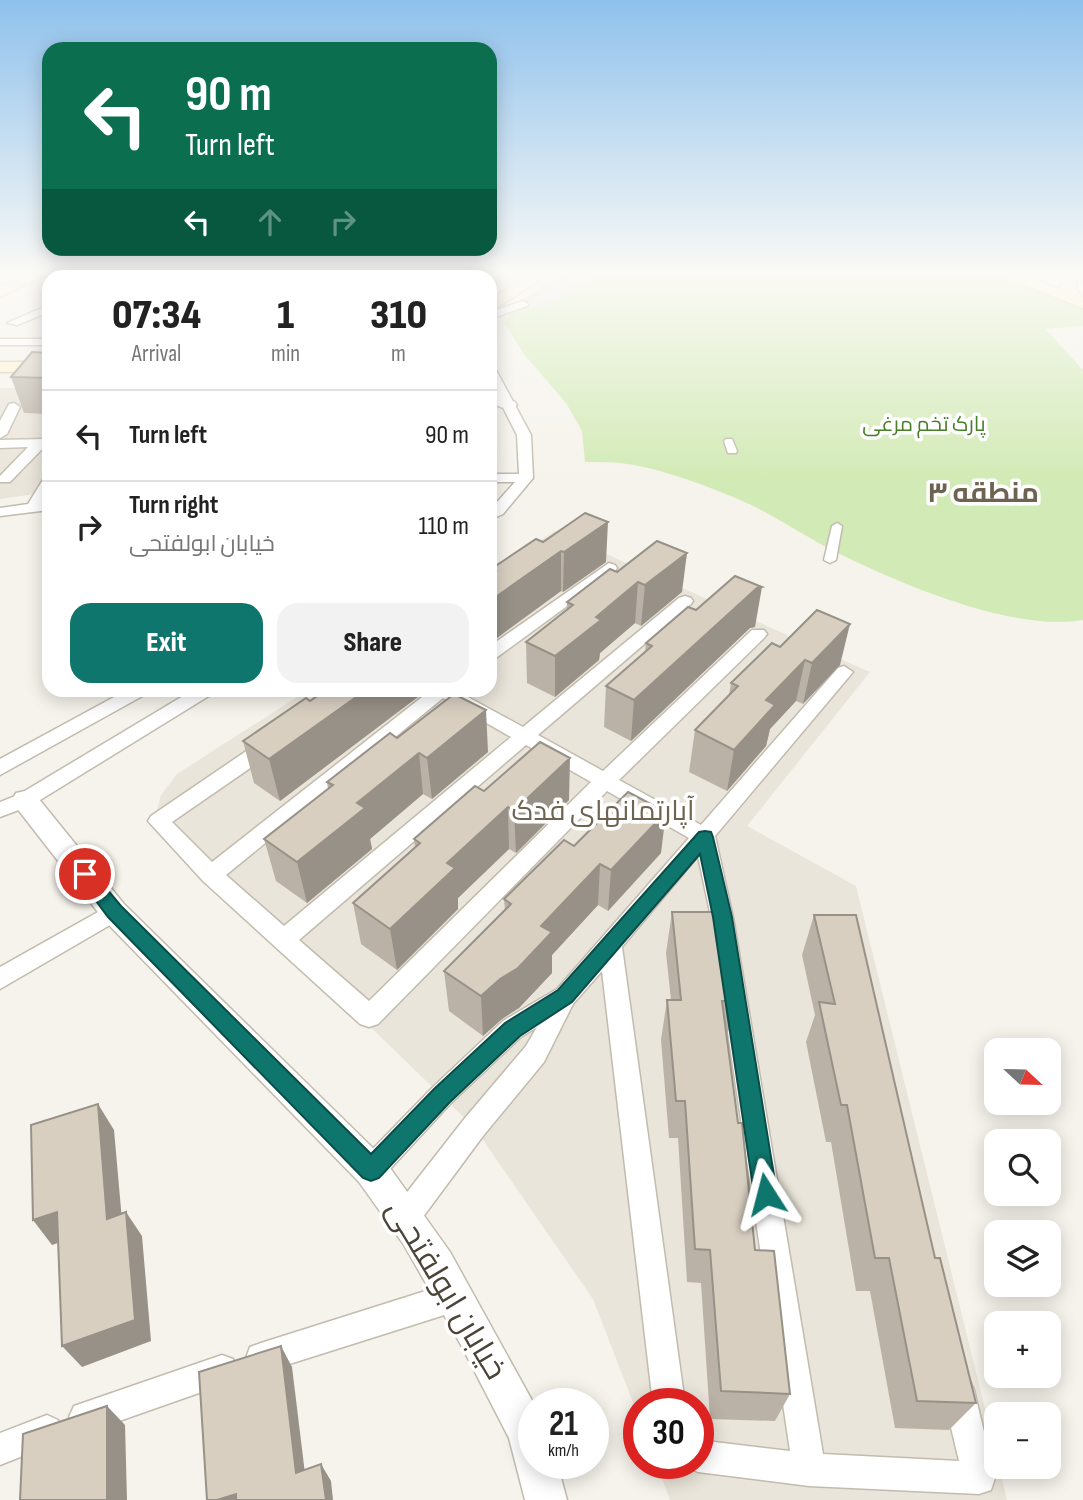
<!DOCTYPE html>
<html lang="en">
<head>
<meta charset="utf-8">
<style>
  :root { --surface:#fff; --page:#f2f2f2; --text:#222; --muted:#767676; --line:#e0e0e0; --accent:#0f766e }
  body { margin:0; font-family:"Sofia Sans Condensed",Cairo,sans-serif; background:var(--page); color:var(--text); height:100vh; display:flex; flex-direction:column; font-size:26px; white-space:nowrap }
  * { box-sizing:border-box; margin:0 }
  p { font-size:23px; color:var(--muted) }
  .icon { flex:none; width:38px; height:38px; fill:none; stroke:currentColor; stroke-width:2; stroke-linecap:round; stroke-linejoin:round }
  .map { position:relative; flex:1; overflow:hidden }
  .details { position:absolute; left:42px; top:270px; width:455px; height:427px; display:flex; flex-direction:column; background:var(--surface); border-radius:21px; box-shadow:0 4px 18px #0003 }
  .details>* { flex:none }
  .banner { position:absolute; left:42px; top:42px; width:455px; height:214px; border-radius:21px; box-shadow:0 4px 18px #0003; background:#0b6e4f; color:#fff; overflow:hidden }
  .needle { width:46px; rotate:112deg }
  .tools { position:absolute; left:984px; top:1038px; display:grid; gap:14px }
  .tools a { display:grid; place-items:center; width:77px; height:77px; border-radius:14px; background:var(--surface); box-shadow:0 4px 18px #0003; font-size:35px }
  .speed { position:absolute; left:518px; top:1388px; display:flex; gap:14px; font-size:35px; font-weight:700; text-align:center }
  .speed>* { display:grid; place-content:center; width:91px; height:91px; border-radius:50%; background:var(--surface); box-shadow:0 4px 18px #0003; line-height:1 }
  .speed small { font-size:18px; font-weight:400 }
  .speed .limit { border:10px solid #d22; background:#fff; color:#111 }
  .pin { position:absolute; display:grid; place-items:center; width:60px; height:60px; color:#fff; margin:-30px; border:4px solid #fff; border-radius:50%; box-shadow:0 2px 7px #0007 }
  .me { position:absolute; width:77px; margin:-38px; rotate:351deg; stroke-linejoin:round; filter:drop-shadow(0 0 5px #0008) }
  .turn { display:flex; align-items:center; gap:24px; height:147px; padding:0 28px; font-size:32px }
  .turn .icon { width:91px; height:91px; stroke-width:2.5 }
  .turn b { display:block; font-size:49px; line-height:60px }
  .lanes { display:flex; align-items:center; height:66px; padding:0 28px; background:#0003; justify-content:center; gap:35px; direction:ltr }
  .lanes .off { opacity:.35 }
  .eta { display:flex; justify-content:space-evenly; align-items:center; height:119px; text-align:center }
  .eta b { font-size:42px; font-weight:800; line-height:49px }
  .cta { display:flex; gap:14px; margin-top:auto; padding:14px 28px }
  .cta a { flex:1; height:80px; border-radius:21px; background:var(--accent); color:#fff; font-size:28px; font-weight:800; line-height:80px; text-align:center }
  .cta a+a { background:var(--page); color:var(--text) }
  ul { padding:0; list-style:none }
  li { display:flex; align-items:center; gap:21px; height:91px; padding:0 28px; border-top:2px solid var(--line) }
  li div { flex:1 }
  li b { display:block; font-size:26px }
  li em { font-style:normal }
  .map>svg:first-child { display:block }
  .residential { fill:#eae5da }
  .green { fill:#d2eab5 }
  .parking { fill:#e5e3e0 }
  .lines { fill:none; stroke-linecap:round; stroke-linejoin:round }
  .pedestrian-casing { stroke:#c2bbae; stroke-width:3 }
  .minor-casing { stroke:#c2bbae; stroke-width:3 }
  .tertiary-casing { stroke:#c2bbae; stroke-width:3 }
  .secondary-casing { stroke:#d6c79b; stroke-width:3 }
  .pedestrian { fill:#fff; fill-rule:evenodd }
  .minor { fill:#fff; fill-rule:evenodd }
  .tertiary { fill:#fff; fill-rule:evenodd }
  .secondary { fill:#fff3cd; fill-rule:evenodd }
  .wall { fill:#bab2a6 }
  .shaded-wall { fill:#979187 }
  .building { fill:#d8cfc1; stroke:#979187; stroke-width:2 }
  .route { fill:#0f766e; stroke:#0a4d48; stroke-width:2 }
  .labels { text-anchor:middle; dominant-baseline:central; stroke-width:7; stroke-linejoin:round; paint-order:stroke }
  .far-park-label { font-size:21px; fill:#4a7f2a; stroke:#fff }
  .far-district-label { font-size:28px; font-weight:bold; fill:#6e6250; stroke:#fff }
  .neighbourhood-label { font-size:28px; fill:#6e6250; stroke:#fff }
  .near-street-label { font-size:32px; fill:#4b4439; stroke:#fff }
</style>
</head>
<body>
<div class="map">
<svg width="1083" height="1500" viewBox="0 0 1083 1500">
  <rect width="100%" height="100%" fill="#f6f3ec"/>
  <!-- residential -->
  <g class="residential">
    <path d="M0,388H49V492L0,499Z"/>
    <path d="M555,531L870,672L747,826L856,886L996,1453V1466L999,1467L1007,1500H670L656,1463H698V1404H639V1418L593,1299L474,1127L169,833L156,814L161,795L177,774L308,690H490V573Z"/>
  </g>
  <!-- green -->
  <path class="green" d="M565,272H990L1016,279L1083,308V326L1045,329L1083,370V620C1011,632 898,583 834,551C802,535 773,514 740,500C708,486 662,469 628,464C614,462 599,462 585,462L582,431L566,403L523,353L505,323L517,304Z"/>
  <!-- parking -->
  <path class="parking" d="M578,272H604L540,308L523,304Z"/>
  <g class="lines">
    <!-- pedestrian casing -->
    <g class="pedestrian-casing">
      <g id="pedestrian">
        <path d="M726,439H732L737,451L736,453H728L724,441Z"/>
        <path d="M837,523L842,526L836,560L830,563L824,560L832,526Z"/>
      </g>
    </g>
    <!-- minor casing -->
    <g class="minor-casing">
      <g id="minor">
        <path d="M127,272H141L133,276H119Z"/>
        <path d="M165,272H185L198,276H178Z"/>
        <path d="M283,272H295L288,276H276Z"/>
        <path d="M396,272H408L402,276H390Z"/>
        <path d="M479,272H490L485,276H474Z"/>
        <path d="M523,301L528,304L527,306L490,319V312Z"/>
        <path d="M49,305V312L17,325L7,323Z"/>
        <rect x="0" y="339" width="49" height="6"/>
        <path d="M490,366L496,370L531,435L533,478L503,514L490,520V510L515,482H490V474H519L517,435L490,382Z"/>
        <path d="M14,403L20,407L7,434L0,438V421L9,404Z"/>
        <path d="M44,439L49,440V446L44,447L10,482H0V476L28,447L0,448V440Z"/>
        <path d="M49,477V494L44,502H49V510L0,516V508L28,504L44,478Z"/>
        <path d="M609,563L615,565L617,568L615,571L496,658L490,659V646Z"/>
        <path d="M685,596L691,598L693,601L691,604L538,735L603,771L752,630H764L767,634L764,638L619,780L701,825L838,668L844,666L853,672L715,836L733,917L823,1454L959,1461L942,1390L947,1379L958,1374L969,1379L974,1390L995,1478L991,1490L979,1494L809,1486L698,1472L687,1467L685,1463H698V1440L790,1451L711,917L698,856L622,947L685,1404H653L602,971L573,1004L544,1062L483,1136L417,1225L407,1229L397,1225L393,1215L397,1205L465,1118L526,1046L537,1027L521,1037L450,1104L381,1179L371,1183L361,1179L357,1170L361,1161L432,1088L503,1021L557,989L689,838L607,791L378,1024L369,1027L360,1024L203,881L148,821L151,816L261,741H275L278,746L275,751L172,822L212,862L431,690H455L523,727L679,598ZM443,698L511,737L284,926L226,875ZM526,745L591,782L369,1001L299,940Z"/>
        <path d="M127,690H149L146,694L0,775V759Z"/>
        <path d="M193,690H215L212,694L32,805L0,817V802L18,795Z"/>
        <path d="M114,903L122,906L125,912L122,918L0,989V967Z"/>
        <path d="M457,1281L467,1286L472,1296L467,1306L457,1311L261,1373L250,1369L246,1358L250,1347L261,1343Z"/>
        <path d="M222,1355L233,1359L237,1370L233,1381L85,1433L74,1428L69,1417L74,1406Z"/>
        <path d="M47,1415L58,1420L63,1431L58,1442L0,1465V1433Z"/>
      </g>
    </g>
    <!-- tertiary casing -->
    <g class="tertiary-casing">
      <g id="tertiary">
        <path d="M490,392L515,402L517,405L509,410L490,403Z"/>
        <path d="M25,791L34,793L124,904L383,1158L450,1252L534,1404V1463H557L567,1500H525L509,1438L461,1345L404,1245L359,1182L104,920L16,807L12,800L16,793Z"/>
      </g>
    </g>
    <!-- secondary casing -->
    <g class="secondary-casing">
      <g id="secondary">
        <path d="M35,272H53L0,297V286Z"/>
        <path d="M492,272H509L490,284V276H484Z"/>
        <path d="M535,272H552L490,312V300Z"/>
        <path d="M996,272H1015L1060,289L1064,277L1083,272V281L1076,283V289L1083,298V308L998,275Z"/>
        <rect x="0" y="362" width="49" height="10"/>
      </g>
    </g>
    <!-- pedestrian -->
    <use href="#pedestrian" class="pedestrian"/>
    <!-- minor -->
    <use href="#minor" class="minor"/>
    <!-- tertiary -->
    <use href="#tertiary" class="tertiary"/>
    <!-- secondary -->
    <use href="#secondary" class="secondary"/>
  </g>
  <!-- wall -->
  <g class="wall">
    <path d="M49,353V414L24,413L11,377Z"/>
    <path d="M543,542L606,562L563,592L561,591L490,643V576L492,575L491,569Z"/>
    <path d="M617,572L682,592L641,626L635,623L600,653L599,660L555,697L527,683L526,642L567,609V602Z"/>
    <path d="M696,610L755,627L750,628L631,741L604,727L606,686L645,652L646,643Z"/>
    <path d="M780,647L840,665L803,704L796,701L770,729L766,746L727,791L689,772L695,730L729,695L731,683Z"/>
    <path d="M326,690H427L280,801L254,783L243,741L310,701Z"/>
    <path d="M397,738L488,752L432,799L423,794L370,839L372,849L307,903L276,881L264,839L328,789L327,782Z"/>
    <path d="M484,791L569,800L516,853L509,849L458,898V909L397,970L361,944L353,903L415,848L414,839Z"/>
    <path d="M574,846L661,853L608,911L598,905L552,955V973L519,1008L502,1019L483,1036L449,1011L444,971L505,911L504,899Z"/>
    <path d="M672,912L735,1001L727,1037L755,1250L790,1394L775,1421L710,1419L701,1283L687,1282L678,1138H669L661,1040L667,1000H671L666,953Z"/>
    <path d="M814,915L935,1258L976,1403L949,1430L895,1428L870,1291H856L831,1142H826L806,1042L815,1015L802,955Z"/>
  </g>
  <!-- shaded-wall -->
  <g class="shaded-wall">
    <path d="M608,522L606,562L563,592L564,552Z"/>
    <path d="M561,551V591L490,643V601Z"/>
    <path d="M687,553L682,592L641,626L645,585Z"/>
    <path d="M638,582L635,623L600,653L599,660L555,697V656L596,617Z"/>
    <path d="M762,587L755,627L750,628L631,741L634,700L757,588Z"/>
    <path d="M850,624L840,665L803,704L812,663Z"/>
    <path d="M805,660L796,701L770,729L766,746L727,791L734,750L766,700Z"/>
    <path d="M366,690H427L280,801L269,759Z"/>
    <path d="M486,710L488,752L432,799L427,758Z"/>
    <path d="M419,753L423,794L370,839L372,849L307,903L297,862L357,803Z"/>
    <path d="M570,758L569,800L516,853L514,811Z"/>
    <path d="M508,807L509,849L458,898V909L397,970L390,929L447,863Z"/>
    <path d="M666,812L661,853L608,911L611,870Z"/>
    <path d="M600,864L598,905L552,955V973L519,1008L502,1019L483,1036L481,996L541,926Z"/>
    <path d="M98,1104L114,1130L124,1243L107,1219Z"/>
    <path d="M57,1212L75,1237L52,1245L33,1220Z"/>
    <path d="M126,1212L142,1236L151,1341L82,1367L62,1346Z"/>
    <path d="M281,1346L292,1367L307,1490L296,1473Z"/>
    <path d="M107,1406L125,1425L127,1500H107Z"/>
    <path d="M321,1464L331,1481L333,1500H326Z"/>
    <path d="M236,1494L241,1500H217Z"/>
  </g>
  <!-- building -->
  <g class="building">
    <path d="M32,352L49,353V378L11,377Z"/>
    <path d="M585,513L608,522L564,552L561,551L490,601V576L496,571L491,569L536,539L543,542Z"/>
    <path d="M657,541L687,553L645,585L638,582L596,617L601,620L555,656L526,642L573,605L567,602L610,569L617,572Z"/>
    <path d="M735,576L762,587L757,588L634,700L606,686L652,646L646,643L688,607L696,610Z"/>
    <path d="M817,610L850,624L812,663L805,660L766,700L775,705L734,750L695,730L738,686L731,683L772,643L780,647Z"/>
    <path d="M326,690H366L269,759L243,741L306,698L310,701Z"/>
    <path d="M454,694L486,710L427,758L419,753L357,803L365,808L297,862L264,839L333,785L327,782L390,733L397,738Z"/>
    <path d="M540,742L570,758L514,811L508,807L447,863L455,868L390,929L353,903L420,843L414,839L475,786L484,791Z"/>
    <path d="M628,792L666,812L611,870L600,864L541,926L552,932L518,968L500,979L481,996L444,971L511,904L504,899L564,840L574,846Z"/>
    <path d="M672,912H722L735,1001H722L738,1123H742L755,1250L774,1251L790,1394L721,1391L710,1250L695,1249L685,1101H676L667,1000H681Z"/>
    <path d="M814,915H856L935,1258H940L976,1403L917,1401L889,1258H875L847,1105H841L819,1002L835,1004Z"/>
    <path d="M98,1104L107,1219L126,1212L135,1320L62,1346L57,1212L33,1220L31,1125Z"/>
    <path d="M281,1346L296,1473L321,1464L326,1500H236V1494L217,1500H207L199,1372Z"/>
    <path d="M107,1406V1500H20L23,1434Z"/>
  </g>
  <!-- sky -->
  <linearGradient id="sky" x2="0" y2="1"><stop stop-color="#8fc1ec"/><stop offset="0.57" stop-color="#fbfaf6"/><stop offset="1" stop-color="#fbfaf6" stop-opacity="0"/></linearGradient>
  <rect width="1083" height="481" fill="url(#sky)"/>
  <!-- route -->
  <path class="route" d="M705,831L711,832L713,837L732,917L777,1194L774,1202L766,1205L758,1202L754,1194L713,917L700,854L572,1002L520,1036L449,1103L379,1178L371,1181L363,1178L108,917L76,874L78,870H91L121,906L371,1154L434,1089L505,1023L558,990L699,832Z"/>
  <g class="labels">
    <!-- far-park labels -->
    <g class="far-park-label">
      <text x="924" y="424">پارک تخم مرغی</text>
    </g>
    <!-- far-district labels -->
    <g class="far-district-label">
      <text x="983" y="493">منطقه ۳</text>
    </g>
    <!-- neighbourhood labels -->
    <g class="neighbourhood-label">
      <text x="603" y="811">آپارتمانهای فدک</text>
    </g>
    <!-- near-street labels -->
    <g class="near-street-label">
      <text transform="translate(446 1290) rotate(59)">خیابان ابولفتحی</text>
    </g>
  </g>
</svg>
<div class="tools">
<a><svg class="needle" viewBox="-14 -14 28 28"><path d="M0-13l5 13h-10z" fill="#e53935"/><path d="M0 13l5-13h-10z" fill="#767676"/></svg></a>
<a><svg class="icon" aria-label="search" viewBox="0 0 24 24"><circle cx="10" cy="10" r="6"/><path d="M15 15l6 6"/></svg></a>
<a><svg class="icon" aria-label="layers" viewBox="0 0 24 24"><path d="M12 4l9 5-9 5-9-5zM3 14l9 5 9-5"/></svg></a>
<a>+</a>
<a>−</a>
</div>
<div class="speed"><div>21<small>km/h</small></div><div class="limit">30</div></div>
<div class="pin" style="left:85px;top:874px;background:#d93025"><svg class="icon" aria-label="arrive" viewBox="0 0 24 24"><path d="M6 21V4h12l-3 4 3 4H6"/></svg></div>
<svg class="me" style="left:766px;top:1194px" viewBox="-20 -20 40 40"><path d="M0-17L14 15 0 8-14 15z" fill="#0f766e" stroke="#fff" stroke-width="4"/></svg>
<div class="banner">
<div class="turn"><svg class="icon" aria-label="left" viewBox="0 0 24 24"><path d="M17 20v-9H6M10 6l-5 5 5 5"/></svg><div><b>90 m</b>Turn left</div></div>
<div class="lanes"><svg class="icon" aria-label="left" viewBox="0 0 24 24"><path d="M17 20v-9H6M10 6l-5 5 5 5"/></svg><svg class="icon off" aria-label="ahead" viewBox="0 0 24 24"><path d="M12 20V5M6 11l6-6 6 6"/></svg><svg class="icon off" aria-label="right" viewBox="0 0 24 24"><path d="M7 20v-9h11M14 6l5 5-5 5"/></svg></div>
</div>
<section class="details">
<div class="eta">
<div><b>07:34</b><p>Arrival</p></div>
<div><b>1</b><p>min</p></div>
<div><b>310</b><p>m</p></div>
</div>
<ul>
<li><svg class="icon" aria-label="left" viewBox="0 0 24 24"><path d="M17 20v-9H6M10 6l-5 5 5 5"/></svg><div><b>Turn left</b></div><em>90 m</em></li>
<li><svg class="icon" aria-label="right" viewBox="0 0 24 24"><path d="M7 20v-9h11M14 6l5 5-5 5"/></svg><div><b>Turn right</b><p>خیابان ابولفتحی</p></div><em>110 m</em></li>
</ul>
<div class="cta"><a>Exit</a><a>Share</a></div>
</section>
</div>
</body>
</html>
